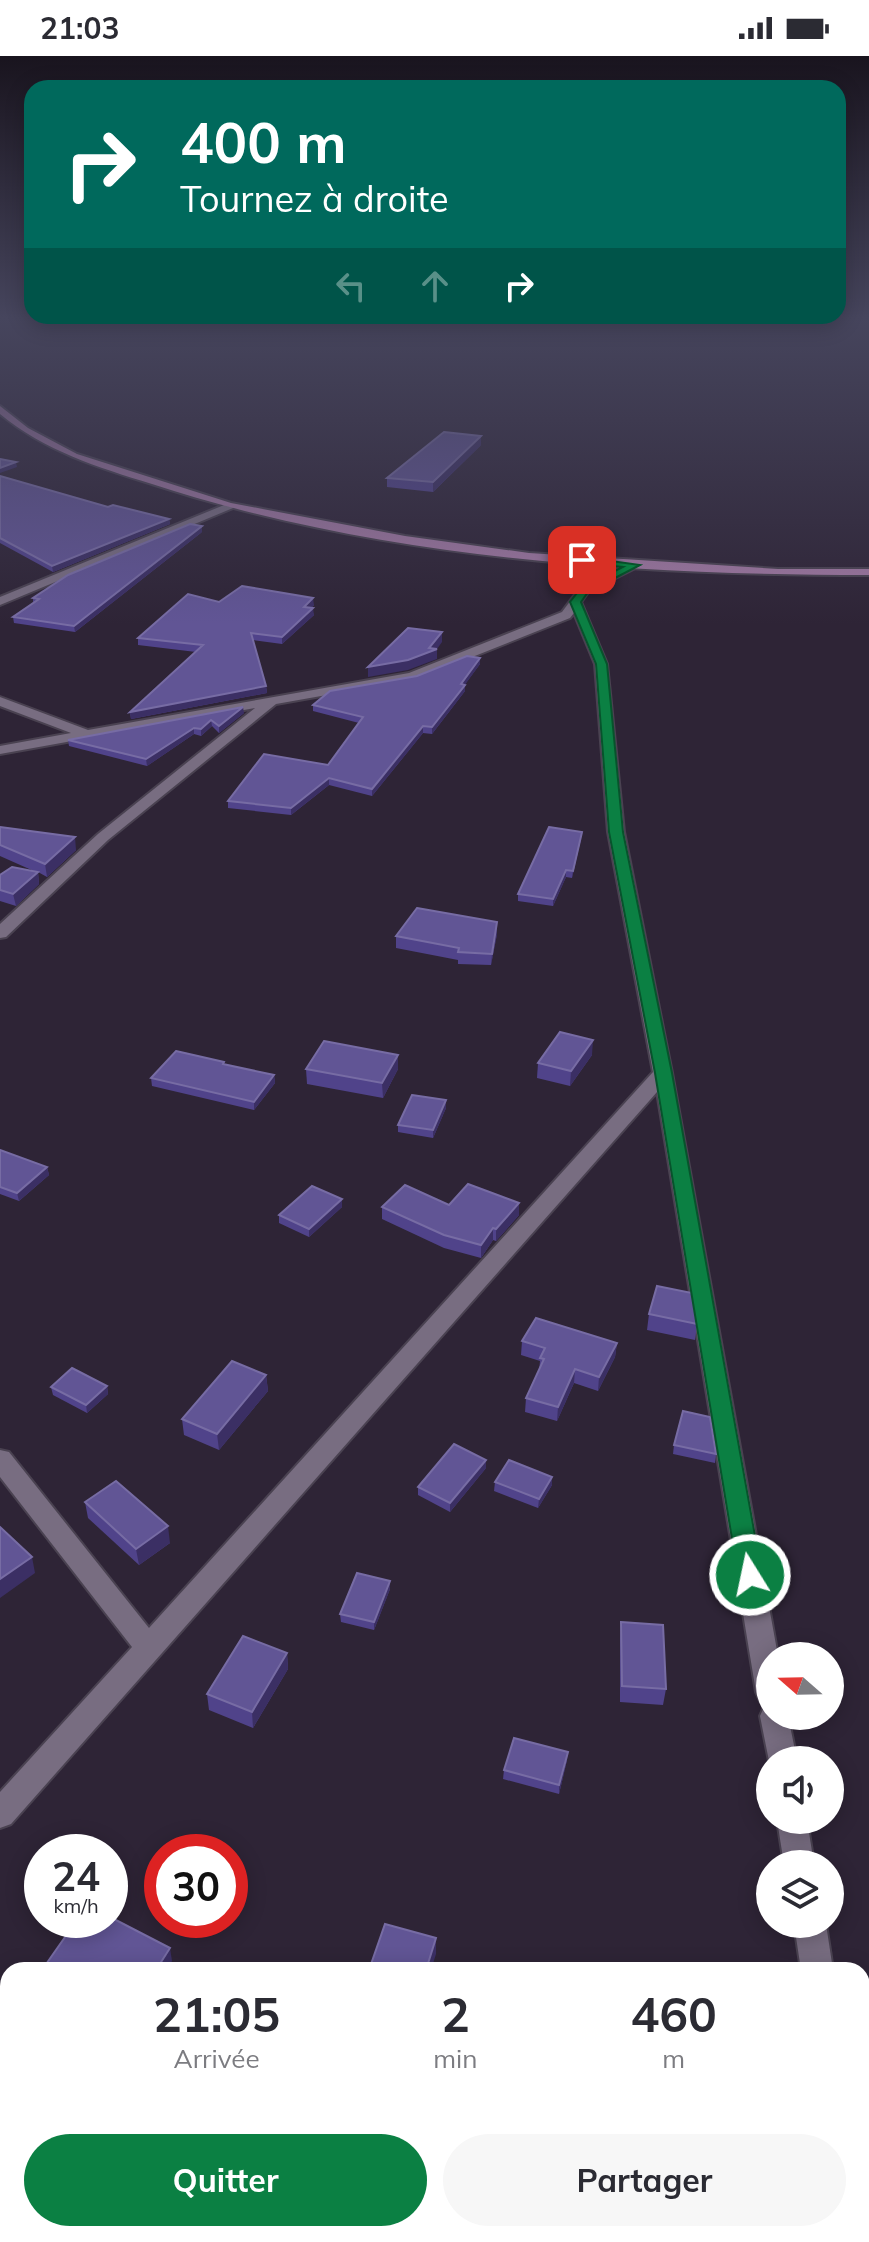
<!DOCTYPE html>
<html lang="fr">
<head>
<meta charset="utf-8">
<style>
  :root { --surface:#fff; --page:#f7f7f7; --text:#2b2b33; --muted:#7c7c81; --accent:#0b8043 }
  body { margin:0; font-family:Mulish,sans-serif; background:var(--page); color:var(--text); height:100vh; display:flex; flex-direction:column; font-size:30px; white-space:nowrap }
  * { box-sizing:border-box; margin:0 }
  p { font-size:26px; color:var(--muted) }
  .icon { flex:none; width:44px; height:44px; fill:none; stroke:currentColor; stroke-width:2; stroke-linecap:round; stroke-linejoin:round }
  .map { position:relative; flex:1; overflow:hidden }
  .sheet { position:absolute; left:0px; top:1906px; width:870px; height:280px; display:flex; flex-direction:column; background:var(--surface); border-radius:24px 24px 0 0; box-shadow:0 4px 20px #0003 }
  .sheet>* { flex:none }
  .banner { position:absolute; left:24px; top:24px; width:822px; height:244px; border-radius:24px; box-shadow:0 4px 20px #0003; background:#00695c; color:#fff; overflow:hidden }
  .needle { width:52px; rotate:290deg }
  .tools { position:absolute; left:756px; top:1586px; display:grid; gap:16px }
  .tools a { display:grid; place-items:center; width:88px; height:88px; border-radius:50%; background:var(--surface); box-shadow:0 4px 20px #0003; font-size:40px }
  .speed { position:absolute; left:24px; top:1778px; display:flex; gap:16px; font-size:40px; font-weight:700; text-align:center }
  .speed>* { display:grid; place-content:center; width:104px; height:104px; border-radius:50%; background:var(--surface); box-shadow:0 4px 20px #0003; line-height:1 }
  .speed small { font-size:20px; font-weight:400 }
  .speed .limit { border:12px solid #d22; background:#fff; color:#111 }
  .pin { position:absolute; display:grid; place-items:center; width:68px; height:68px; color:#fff; margin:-34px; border-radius:16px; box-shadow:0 4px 12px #0006 }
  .me { position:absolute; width:88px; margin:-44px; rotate:350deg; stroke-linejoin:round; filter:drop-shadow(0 0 6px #0008) }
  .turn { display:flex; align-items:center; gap:28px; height:168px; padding:0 24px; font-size:36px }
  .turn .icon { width:104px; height:104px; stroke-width:2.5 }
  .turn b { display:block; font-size:56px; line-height:68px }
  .lanes { display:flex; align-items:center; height:76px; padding:0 24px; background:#0003; justify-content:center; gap:40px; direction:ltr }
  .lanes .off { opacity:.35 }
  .eta { display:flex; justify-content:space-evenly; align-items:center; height:136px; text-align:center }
  .eta b { font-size:48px; font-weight:700; line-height:56px }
  .primary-button { display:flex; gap:16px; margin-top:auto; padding:16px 24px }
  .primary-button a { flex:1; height:92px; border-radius:48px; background:var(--accent); color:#fff; font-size:32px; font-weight:700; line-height:92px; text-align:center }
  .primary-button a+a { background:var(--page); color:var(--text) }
  .status { display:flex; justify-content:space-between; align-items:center; height:56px; padding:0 40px; background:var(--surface); direction:ltr }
  .status svg { height:22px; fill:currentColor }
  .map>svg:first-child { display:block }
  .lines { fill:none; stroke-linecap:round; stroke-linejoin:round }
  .street-casing { stroke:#4a4251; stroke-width:4 }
  .secondary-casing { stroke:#4a4251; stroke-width:4 }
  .street { fill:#786d81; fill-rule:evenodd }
  .secondary { fill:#9f78a1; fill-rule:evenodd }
  .wall { fill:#50438a }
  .shaded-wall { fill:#3b2f64 }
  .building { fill:#615595; stroke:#776ca4; stroke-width:2 }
  .route { fill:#0b8043; stroke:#07532c; stroke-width:2 }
</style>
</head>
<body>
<div class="status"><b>21:03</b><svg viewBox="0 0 49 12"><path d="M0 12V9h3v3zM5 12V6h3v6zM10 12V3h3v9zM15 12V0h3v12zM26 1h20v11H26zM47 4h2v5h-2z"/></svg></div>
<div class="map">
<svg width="869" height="2186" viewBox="0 0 869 2186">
  <rect width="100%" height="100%" fill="#2e2436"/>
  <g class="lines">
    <!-- street casing -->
    <g class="street-casing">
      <g id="street">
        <path d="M229,447L234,450L233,452L0,549V541Z"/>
        <path d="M631,507L641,509L588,536L581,546L607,608L624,776L672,1017L778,1600H770V1648L760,1645L756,1636L657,1036L11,1768L0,1772V1736L132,1591L0,1421V1394L9,1396L149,1572L653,1016L608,776L595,608L574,557L570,562L417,623L276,648L108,784L6,881L0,882V868L98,778L255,652L0,698V690L71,677L0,650V641L88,674L409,617L562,556L580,532Z"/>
        <path d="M770,1649V1660H788L797,1704H770V1710L760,1660L764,1651Z"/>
        <path d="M777,1764H807L814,1808H784Z"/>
        <path d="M794,1868H826L833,1914H801Z"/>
        <path d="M862,2158L869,2161V2186H846L844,2178H862Z"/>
      </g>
    </g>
    <!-- secondary casing -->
    <g class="secondary-casing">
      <path id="secondary" d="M0,350L28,372L77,398L231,447L405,480L529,497L778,513H869V519C632,519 378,502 152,428C97,411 45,395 0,358Z"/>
    </g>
    <!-- street -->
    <use href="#street" class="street"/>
    <!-- secondary -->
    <use href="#secondary" class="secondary"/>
  </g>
  <!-- wall -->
  <g class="wall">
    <path d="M481,389L433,436L387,431V422Z"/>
    <path d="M0,420L108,451L169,463L170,468L53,516L0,487Z"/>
    <path d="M202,476L75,576L14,567L13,561L33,547V542Z"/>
    <path d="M219,546L314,549L311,552L314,559L282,588L253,584L266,630L267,637L131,663L130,656L196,596L138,589V582Z"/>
    <path d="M480,602V608L465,628V635L432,678L423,677L372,740L329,729L291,759L228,752V745L328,709L359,667L313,655V649Z"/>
    <path d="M244,657L219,677L212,670L201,680L194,678L147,710L69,690L68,684Z"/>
    <path d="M0,771L76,794L47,821L38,816L39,828L16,850L0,845V819L36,816L0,800Z"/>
    <path d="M581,783L572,822L566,821L553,850L518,845V838Z"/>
    <path d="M497,878L491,909L458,908V904L396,892V880Z"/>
    <path d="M592,999L570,1030L537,1022L538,1007Z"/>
    <path d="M224,1008L274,1019L275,1027L254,1054L152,1030L151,1022Z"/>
    <path d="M306,1013H398L383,1042L307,1028Z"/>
    <path d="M446,1044V1052L433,1082L398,1076V1069Z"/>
    <path d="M0,1094L47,1111L49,1119L19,1145L0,1138Z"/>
    <path d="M342,1143V1151L309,1181L279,1167V1159Z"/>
    <path d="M449,1149L519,1159L496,1185L493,1184L481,1202L444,1192L382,1163V1151Z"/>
    <path d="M649,1258L697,1268L695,1284L647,1274Z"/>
    <path d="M522,1285L617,1287L615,1301L598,1335L574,1327L557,1365L525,1356L526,1342L539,1315L540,1305L521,1299Z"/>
    <path d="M266,1319L268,1335L219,1394L184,1379L182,1363Z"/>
    <path d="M107,1330L108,1338L87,1357L53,1339L51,1331Z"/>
    <path d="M674,1389L716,1398L715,1407L673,1398Z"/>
    <path d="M486,1412L450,1456L418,1439V1431Z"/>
    <path d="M495,1426L552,1429L538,1452L494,1435Z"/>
    <path d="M85,1446L170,1487L139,1509L88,1462Z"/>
    <path d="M390,1525V1533L374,1574L341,1566L340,1558Z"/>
    <path d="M621,1566L666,1633L663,1649L620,1646V1582Z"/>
    <path d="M287,1597L288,1613L253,1672L209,1654L207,1638Z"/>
    <path d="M567,1704L559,1738L503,1723L504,1714Z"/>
    <path d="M8,1975V2009L2,2006L0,2002V1989Z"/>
  </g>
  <!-- shaded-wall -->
  <g class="shaded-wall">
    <path d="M481,380V389L433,436V426Z"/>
    <path d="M16,406L17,411L0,417V412Z"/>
    <path d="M169,463L170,468L53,516L52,510Z"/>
    <path d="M202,470V476L75,576L74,570Z"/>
    <path d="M313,542L314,549L304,558V551Z"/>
    <path d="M313,552L314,559L282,588V581Z"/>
    <path d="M442,576V586L437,593V603L408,614L368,621V611L429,592Z"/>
    <path d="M480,602V608L462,633L465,629V635L432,678V671Z"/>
    <path d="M266,630L267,637L131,663L130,656Z"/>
    <path d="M243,651L244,657L219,677V670Z"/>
    <path d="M211,664L212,670L201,680V673Z"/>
    <path d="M423,670V677L372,740V733Z"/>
    <path d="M194,672V678L147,710L146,703Z"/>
    <path d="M329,722V729L291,759V752Z"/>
    <path d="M582,776L581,783L572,822L573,815Z"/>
    <path d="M75,781L76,794L47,821L45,808Z"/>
    <path d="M566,814V821L553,850V843Z"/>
    <path d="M38,816L39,828L16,850L13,838Z"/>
    <path d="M497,866V878L491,909L492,898Z"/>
    <path d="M593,984L592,999L570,1030L571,1015Z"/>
    <path d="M398,999V1013L383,1042L382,1027Z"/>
    <path d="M274,1019L275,1027L254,1054V1046Z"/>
    <path d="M446,1044V1052L433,1082V1074Z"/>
    <path d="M47,1111L49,1119L19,1145L17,1137Z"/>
    <path d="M342,1143V1151L309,1181V1173Z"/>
    <path d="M519,1147V1159L496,1185V1173Z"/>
    <path d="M493,1172V1184L481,1202V1189Z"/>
    <path d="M617,1287L615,1301L598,1335L599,1321Z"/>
    <path d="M575,1313L574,1327L557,1365L558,1351Z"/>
    <path d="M266,1319L268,1335L219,1394L217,1378Z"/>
    <path d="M107,1330L108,1338L87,1357L86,1349Z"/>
    <path d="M486,1404V1412L450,1456V1447Z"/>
    <path d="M552,1421V1429L538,1452L539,1443Z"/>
    <path d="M168,1470L170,1487L139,1509L136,1493Z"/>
    <path d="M32,1501L35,1517L0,1542V1523Z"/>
    <path d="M390,1525V1533L374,1574V1566Z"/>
    <path d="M287,1597L288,1613L253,1672L252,1656Z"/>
    <path d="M568,1696L567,1704L559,1738V1729Z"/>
    <path d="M436,1882V1898L431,1914H426Z"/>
    <path d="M170,1892L172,1905L167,1914H156Z"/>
  </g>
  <!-- building -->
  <g class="building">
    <path d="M444,376L481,380L433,426L387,422Z"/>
    <path d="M0,403L16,406L0,412Z"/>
    <path d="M0,420L108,451L113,449L169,463L52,510L0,482Z"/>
    <path d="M190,468L202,470L74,570L13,561L39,543L33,542L68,519Z"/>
    <path d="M242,530L313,542L304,551L313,552L282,581L251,577L266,630L130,656L203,589L138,582L188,538L219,546Z"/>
    <path d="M408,572L442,576L429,592L437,593L408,604L368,611Z"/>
    <path d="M467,600L480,602L461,628L465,629L432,671L423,670L372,733L329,722L291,752L228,745L264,698L328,709L363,661L313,649L330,635L417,620Z"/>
    <path d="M243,651L219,670L211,664L201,673L194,672L146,703L68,684Z"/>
    <path d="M0,771L75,781L45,808L0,789Z"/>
    <path d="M549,771L582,776L573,815L566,814L553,843L518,838Z"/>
    <path d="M12,811L38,816L13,838L0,834V819Z"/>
    <path d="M417,852L497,866L492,898L458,896L459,892L396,880Z"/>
    <path d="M560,976L593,984L571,1015L538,1007Z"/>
    <path d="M324,985L398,999L382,1027L306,1013Z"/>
    <path d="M176,995L224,1006L223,1008L274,1019L254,1046L151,1022Z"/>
    <path d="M412,1039L446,1044L433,1074L398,1069Z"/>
    <path d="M0,1094L47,1111L17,1137L0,1131Z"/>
    <path d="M468,1128L519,1147L496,1173L493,1172L481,1189L444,1179L382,1151L405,1129L449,1149Z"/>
    <path d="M312,1130L342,1143L309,1173L279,1159Z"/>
    <path d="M657,1230L692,1237L697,1268L649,1258Z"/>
    <path d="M536,1262L617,1287L599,1321L575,1313L558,1351L526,1342L544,1303L540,1302L545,1292L522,1285Z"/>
    <path d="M232,1305L266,1319L217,1378L182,1363Z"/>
    <path d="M72,1312L107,1330L86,1349L51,1331Z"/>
    <path d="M683,1355L710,1361L716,1398L674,1389Z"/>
    <path d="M454,1388L486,1404L450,1447L418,1431Z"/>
    <path d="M509,1404L552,1421L539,1443L495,1426Z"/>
    <path d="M116,1425L168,1470L136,1493L85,1446Z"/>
    <path d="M0,1471L32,1501L0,1523Z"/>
    <path d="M357,1517L390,1525L374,1566L340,1558Z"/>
    <path d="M621,1566L663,1569L666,1633L622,1630Z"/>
    <path d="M243,1580L287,1597L252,1656L207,1638Z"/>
    <path d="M514,1682L568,1696L559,1729L504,1714Z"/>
    <path d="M110,1861L170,1892L156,1914H42L77,1864H110Z"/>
    <path d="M385,1868L436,1882L426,1914H369Z"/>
    <path d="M8,1975V1998L0,1995V1989Z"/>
  </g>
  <!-- sky -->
  <linearGradient id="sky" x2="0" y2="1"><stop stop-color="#19141e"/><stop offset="0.46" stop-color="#46455d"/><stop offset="1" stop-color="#46455d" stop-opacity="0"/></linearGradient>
  <rect width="869" height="568" fill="url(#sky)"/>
  <!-- route -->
  <path class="route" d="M582,501L640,509L588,536L581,546L607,608L623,776L672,1017L762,1519L759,1526L750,1529L742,1526L738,1519L655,1017L609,776L596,608L570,546L581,532L623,511L578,507L577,504Z"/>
</svg>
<div class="tools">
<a><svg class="needle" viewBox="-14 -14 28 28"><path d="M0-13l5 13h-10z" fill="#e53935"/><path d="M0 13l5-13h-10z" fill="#7c7c81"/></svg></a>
<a><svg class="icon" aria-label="sound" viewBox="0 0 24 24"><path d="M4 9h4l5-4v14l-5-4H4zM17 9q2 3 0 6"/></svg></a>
<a><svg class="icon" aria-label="layers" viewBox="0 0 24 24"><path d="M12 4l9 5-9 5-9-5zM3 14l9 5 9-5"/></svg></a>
</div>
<div class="speed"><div>24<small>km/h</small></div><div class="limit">30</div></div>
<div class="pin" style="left:582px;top:504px;background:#d93025"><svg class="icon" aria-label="arrive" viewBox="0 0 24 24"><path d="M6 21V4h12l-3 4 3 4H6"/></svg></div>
<svg class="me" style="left:750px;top:1519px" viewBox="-20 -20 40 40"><circle r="17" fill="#0b8043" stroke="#fff" stroke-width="3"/><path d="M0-11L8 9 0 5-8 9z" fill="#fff"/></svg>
<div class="banner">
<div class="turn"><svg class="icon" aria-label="right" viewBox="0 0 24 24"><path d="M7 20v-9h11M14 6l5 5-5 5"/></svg><div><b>400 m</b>Tournez à droite</div></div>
<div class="lanes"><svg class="icon off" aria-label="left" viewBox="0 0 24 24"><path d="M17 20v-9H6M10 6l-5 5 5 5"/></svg><svg class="icon off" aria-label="ahead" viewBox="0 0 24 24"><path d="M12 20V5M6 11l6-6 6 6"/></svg><svg class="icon" aria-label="right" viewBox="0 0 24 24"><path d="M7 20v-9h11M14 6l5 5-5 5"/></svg></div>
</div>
<section class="sheet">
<div class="eta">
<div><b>21:05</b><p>Arrivée</p></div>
<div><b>2</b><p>min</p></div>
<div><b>460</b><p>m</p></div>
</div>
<div class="primary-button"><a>Quitter</a><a>Partager</a></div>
</section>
</div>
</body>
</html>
